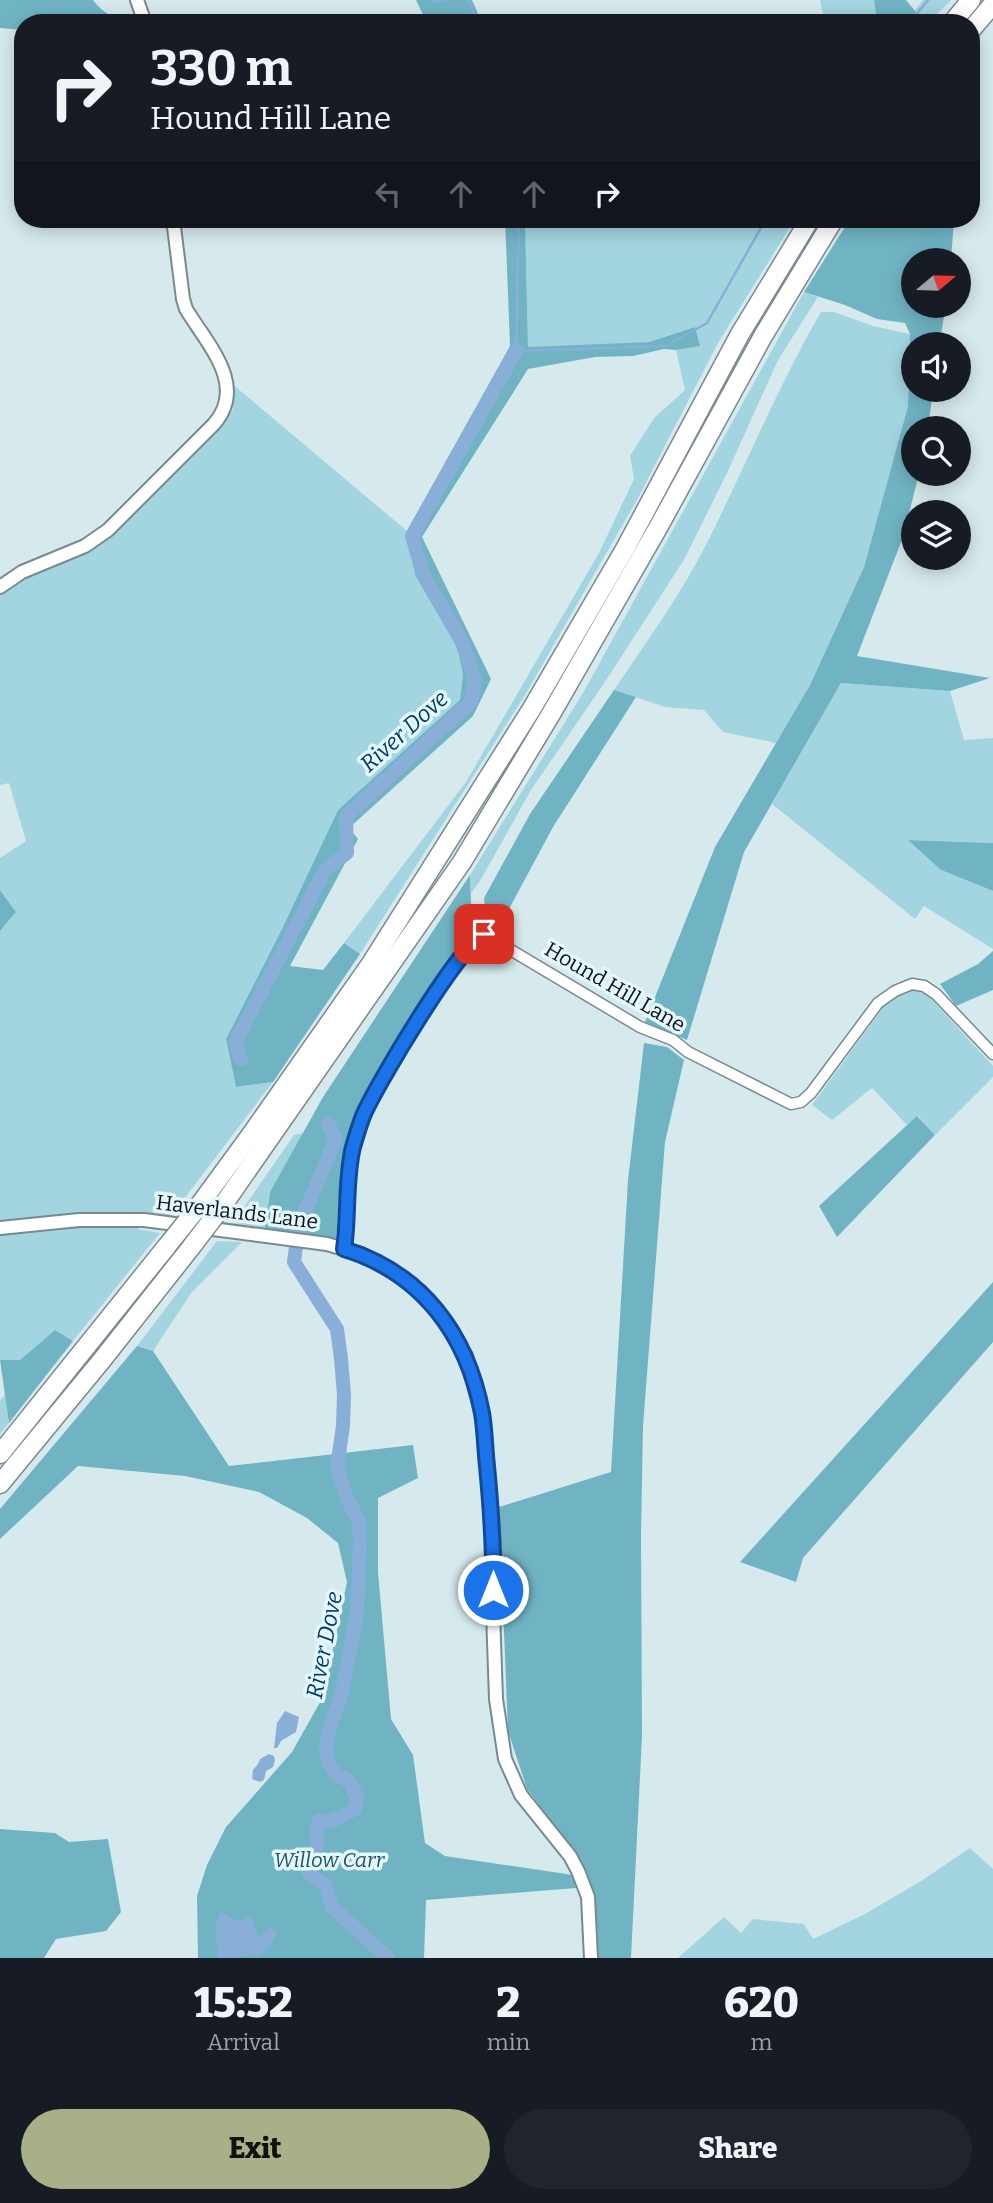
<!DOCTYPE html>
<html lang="en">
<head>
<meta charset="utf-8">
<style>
  :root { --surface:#171b24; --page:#20242c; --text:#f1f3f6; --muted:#9ea1a6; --accent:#a9b087 }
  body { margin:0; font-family:Bitter,serif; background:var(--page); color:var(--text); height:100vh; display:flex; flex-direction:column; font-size:26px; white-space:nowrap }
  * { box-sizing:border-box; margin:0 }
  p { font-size:23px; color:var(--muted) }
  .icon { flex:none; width:38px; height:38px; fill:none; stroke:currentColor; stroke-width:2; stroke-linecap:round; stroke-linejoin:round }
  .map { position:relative; height:1958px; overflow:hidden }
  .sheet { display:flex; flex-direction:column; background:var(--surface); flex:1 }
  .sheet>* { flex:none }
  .hud { position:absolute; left:14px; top:14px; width:966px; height:214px; border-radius:28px; box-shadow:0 4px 18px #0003; background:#171b24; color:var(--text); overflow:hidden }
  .needle { width:46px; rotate:71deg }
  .fabs { position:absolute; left:901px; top:248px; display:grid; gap:14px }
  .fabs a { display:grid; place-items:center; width:70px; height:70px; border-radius:50%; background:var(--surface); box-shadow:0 4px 18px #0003; font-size:35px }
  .pin { position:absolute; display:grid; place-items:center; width:60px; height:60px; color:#fff; margin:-30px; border-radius:14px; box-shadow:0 4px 10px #0006 }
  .me { position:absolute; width:77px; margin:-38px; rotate:0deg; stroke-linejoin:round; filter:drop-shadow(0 0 5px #0008) }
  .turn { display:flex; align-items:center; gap:24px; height:147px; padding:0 21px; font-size:32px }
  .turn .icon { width:91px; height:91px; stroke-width:2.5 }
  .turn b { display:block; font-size:49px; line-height:60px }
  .lanes { display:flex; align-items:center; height:66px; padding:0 21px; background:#0003; justify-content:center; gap:35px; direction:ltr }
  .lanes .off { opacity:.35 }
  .eta { display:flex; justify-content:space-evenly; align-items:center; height:119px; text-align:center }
  .eta b { font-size:42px; font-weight:800; line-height:49px }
  .action { display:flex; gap:14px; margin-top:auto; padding:14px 21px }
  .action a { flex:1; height:80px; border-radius:42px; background:var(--accent); color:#111; font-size:28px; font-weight:800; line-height:80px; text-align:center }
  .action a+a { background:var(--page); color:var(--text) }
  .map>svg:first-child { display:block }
  .green { fill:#a3d5e1 }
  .forest { fill:#70b4c4 }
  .water { fill:#89aed8 }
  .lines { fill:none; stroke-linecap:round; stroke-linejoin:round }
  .stream { stroke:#89aed8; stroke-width:2.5 }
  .river { stroke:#89aed8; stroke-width:14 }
  .minor-casing { stroke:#788a8e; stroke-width:13 }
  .tertiary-casing { stroke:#788a8e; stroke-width:16 }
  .motorway-casing { stroke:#788a8e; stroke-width:21 }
  .minor { stroke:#fff; stroke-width:10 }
  .tertiary { stroke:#fff; stroke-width:12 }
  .motorway { stroke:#fff; stroke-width:18 }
  .motorway-bridge-casing { stroke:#788a8e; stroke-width:21; stroke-linecap:butt }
  .motorway-bridge { stroke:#fff; stroke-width:18 }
  .route-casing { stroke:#114b97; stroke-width:18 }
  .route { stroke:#1a73e8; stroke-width:12 }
  .labels { text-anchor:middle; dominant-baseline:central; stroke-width:7; stroke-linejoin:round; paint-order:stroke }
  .street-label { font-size:21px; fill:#0f1617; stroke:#e3f7fc }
  .park-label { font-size:21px; font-style:italic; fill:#1e5864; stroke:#e3f7fc }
  .water-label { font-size:23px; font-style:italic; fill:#00396b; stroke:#e3f7fc }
</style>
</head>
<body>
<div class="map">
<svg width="993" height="1958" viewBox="0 0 993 1958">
  <rect width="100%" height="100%" fill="#d6eaee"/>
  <!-- green -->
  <g class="green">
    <path d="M820,0H874L877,23H825Z"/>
    <path d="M923,0H951L929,23H925L915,10Z"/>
    <path d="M525,219H795L718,343L638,498L525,695L360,954L344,943L466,782L599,553L634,479L630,456L654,418L685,390L676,350L699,346L695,327L649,342L528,348Z"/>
    <path d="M804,292L818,297L778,360L728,471L685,558L607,679L531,790L480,881L471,893L470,875L583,693Z"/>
    <path d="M821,312H834L873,326L910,334L908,406L864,567L810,685L776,743L723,732L704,710L665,707L614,690C647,641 682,593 708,541C746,465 778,386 821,312Z"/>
    <path d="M231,383L407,531L415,575L457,647L463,674L460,700L338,810L281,931L226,1039L236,1087L273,1082L171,1216L154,1213L137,1229L160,1233L73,1341L55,1330L20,1360H0V931L16,912L0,890V858L26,841L9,783L0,785V596L11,584L64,563L112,536L214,435L233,409Z"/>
    <path d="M841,683L950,691L964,740L993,738V843L909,840L941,870L993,891V949L924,906L915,919L772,804Z"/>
    <path d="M911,990L925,992L993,1066V1077L935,1135L918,1116L907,1125L872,1088L832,1120L812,1105L888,1001Z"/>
    <path d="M304,1133L270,1192L265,1228L233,1223L294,1135Z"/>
    <path d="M217,1241L242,1242L192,1292L153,1351L137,1346Z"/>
    <path d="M5,1394L9,1423L0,1434V1401Z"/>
    <path d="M970,1848L993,1869V1958H678L724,1917L741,1933L753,1919L804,1924L813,1939L865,1914L921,1881Z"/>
  </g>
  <!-- forest -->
  <g class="forest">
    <path d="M0,0H93C104,15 119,21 136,23H23V30L0,28Z"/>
    <path d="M416,0H472L482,23H427Z"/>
    <path d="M874,0H906L925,23H877Z"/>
    <path d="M505,219H525L528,347L649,342L695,327L700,346L676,350L664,349L633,356L595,357L528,369L422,537L491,679L473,716L349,828L358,839L290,966L323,970L344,943L360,954L273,1082L236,1087L226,1039L281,931L338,810L460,700L463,674L457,647L415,575L407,531L510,346Z"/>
    <path d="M850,219H954L951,261H914V306H946L939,345H914V390H933L928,429H914V474H919L903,537L857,656L990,678L950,691L841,683L744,852L687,1040L645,1022L715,847L810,685L864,567L908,406L910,334L905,323L877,319L845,305L804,292Z"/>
    <path d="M614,690L636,697L553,827L496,933L486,920L484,898L530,814Z"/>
    <path d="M908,840L993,843V891L941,870Z"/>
    <path d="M470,875L472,932L452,955L352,1120L344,1161L336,1239L265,1228L270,1192L323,1097Z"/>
    <path d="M0,890L16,912L0,931Z"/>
    <path d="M993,951V990L956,1006L940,984L978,964Z"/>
    <path d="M644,1043L667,1047L684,1060L665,1142L643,1426L641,1535L642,1736L631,1958H595V1898L581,1860L527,1789L508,1731L499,1507L611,1472L628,1180Z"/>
    <path d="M917,1116L935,1135L837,1237L819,1206Z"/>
    <path d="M993,1282V1342L803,1558L796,1582L740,1562Z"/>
    <path d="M55,1330L73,1341L9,1423L0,1360H20Z"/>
    <path d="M137,1346L153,1351L229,1466L413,1445L418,1478L378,1498V1572L391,1719L413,1755L425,1843L445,1856L573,1875L576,1888L426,1900L424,1958H198L197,1896L207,1865L226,1827L292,1752L323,1697L347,1582L338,1543L307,1518L259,1492L185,1476L78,1466L0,1539V1509Z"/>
    <path d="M0,1829L55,1833L69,1842L108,1839L121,1912L106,1931L56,1939L44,1958H0Z"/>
  </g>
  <!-- water -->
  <g class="water">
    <path d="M285,1711L299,1717L296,1732L281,1741L277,1748H274L277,1723Z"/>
    <path d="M269,1754L274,1756L275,1760L273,1767L266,1771L264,1780L260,1782L252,1779L253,1770L258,1764L260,1759Z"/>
    <path d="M221,1912L240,1922L246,1917L250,1916L258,1937L270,1928L277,1932L274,1940L261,1955L218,1958L215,1925Z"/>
  </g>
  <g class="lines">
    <!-- stream -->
    <g class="stream">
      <path d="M435,0L434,2L445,0"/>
      <path d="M469,0L477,23"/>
      <path d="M911,21L928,0"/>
      <path d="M519,219L516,351L666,346L707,323L766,219"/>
    </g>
    <!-- river -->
    <g class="river">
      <path d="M241,1059L235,1043L325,870L347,853L346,816L471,702L475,680L462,642L423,574L412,536L516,351"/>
      <path d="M328,1123L336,1139L299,1225L294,1262L337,1329L341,1359L344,1394L343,1426L337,1467L347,1498L359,1522L360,1541L357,1612L342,1693L330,1727L326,1748L329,1764L337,1775L349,1781L357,1797L355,1809L330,1822L319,1820C315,1829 317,1834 317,1844C316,1855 308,1862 308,1873L326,1885L332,1907L388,1958"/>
    </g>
    <!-- minor casing -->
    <g class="minor-casing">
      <path id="minor" d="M344,1249C349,1215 345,1180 353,1147C356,1137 359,1126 363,1116C375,1087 461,943 484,934L640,1027L673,1040L688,1052L791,1104L801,1102L811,1093L878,1003L895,991L912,984L924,986L936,994L993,1054"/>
    </g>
    <!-- tertiary casing -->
    <g class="tertiary-casing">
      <g id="tertiary">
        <path d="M137,0L145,23"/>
        <path d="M0,587L22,572L85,546L108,530L214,424C248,385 207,344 186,309L183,299L173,219"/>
        <path d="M0,1228L79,1220H144L327,1244L361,1254L390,1269L415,1288L440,1314L449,1326L466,1356L482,1415L494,1545L493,1612L496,1699L505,1759L521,1795L570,1856L578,1871L588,1897L591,1958"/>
      </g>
    </g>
    <!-- motorway casing -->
    <g class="motorway-casing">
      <g id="motorway">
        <path d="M952,23L971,0"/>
        <path d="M971,30L993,4"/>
        <path d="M221,1208L462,862L551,714L659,526L763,336L834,219"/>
        <path d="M195,1211L250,1136L370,965L531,710L625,549L740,334L810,219"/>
        <path d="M0,1454L167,1246"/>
        <path d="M0,1484L102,1360L192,1246"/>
      </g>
    </g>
    <!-- minor -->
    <use href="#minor" class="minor"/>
    <!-- tertiary -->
    <use href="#tertiary" class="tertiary"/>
    <!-- motorway -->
    <use href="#motorway" class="motorway"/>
    <!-- motorway-bridge casing -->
    <g class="motorway-bridge-casing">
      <g id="motorway-bridge">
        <path d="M167,1246L195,1211"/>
        <path d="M192,1246L221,1208"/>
      </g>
    </g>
    <!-- motorway-bridge -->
    <use href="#motorway-bridge" class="motorway-bridge"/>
  </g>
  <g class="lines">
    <!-- route casing -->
    <g class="route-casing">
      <path id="route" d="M484,934C461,943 375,1087 363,1116C359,1126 356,1137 353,1147C345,1180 349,1215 344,1249C422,1273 467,1334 482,1413C485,1430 485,1449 487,1466C491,1508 494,1548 493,1590"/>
    </g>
    <!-- route -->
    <use href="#route" class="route"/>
  </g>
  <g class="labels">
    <!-- street labels -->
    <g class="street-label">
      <text transform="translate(615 987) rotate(30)">Hound Hill Lane</text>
      <text transform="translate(237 1212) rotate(7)">Haverlands Lane</text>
    </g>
    <!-- park labels -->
    <g class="park-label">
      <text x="329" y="1860">Willow Carr</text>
    </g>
    <!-- water labels -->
    <g class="water-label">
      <text transform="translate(404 731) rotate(-42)">River Dove</text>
      <text transform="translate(324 1645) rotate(-79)">River Dove</text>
    </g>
  </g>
</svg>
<div class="fabs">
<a><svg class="needle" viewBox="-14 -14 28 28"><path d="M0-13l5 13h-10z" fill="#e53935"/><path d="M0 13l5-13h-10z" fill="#9ea1a6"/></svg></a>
<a><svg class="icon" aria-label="sound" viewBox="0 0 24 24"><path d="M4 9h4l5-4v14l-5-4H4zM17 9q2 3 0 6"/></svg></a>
<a><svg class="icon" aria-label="search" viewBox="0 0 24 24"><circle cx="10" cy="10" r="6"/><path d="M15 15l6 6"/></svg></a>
<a><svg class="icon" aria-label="layers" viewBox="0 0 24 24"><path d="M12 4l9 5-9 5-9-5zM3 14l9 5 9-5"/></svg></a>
</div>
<div class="pin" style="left:484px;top:934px;background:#d93025"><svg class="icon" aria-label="arrive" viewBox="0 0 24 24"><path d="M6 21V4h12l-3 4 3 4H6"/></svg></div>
<svg class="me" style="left:493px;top:1590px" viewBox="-20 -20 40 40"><circle r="17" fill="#1a73e8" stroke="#fff" stroke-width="3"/><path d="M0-11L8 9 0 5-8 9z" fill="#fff"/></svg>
<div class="hud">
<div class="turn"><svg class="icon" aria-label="right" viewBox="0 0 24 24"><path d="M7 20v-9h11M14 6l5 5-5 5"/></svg><div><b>330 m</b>Hound Hill Lane</div></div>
<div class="lanes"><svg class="icon off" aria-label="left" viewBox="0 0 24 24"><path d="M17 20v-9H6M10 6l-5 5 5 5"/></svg><svg class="icon off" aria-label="ahead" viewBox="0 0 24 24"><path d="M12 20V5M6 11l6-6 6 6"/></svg><svg class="icon off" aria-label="ahead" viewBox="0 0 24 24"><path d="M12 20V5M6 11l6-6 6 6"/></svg><svg class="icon" aria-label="right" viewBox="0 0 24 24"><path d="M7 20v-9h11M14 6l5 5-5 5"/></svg></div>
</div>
</div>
<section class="sheet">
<div class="eta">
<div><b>15:52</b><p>Arrival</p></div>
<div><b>2</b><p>min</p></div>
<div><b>620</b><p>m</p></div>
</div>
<div class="action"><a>Exit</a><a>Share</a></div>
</section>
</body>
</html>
